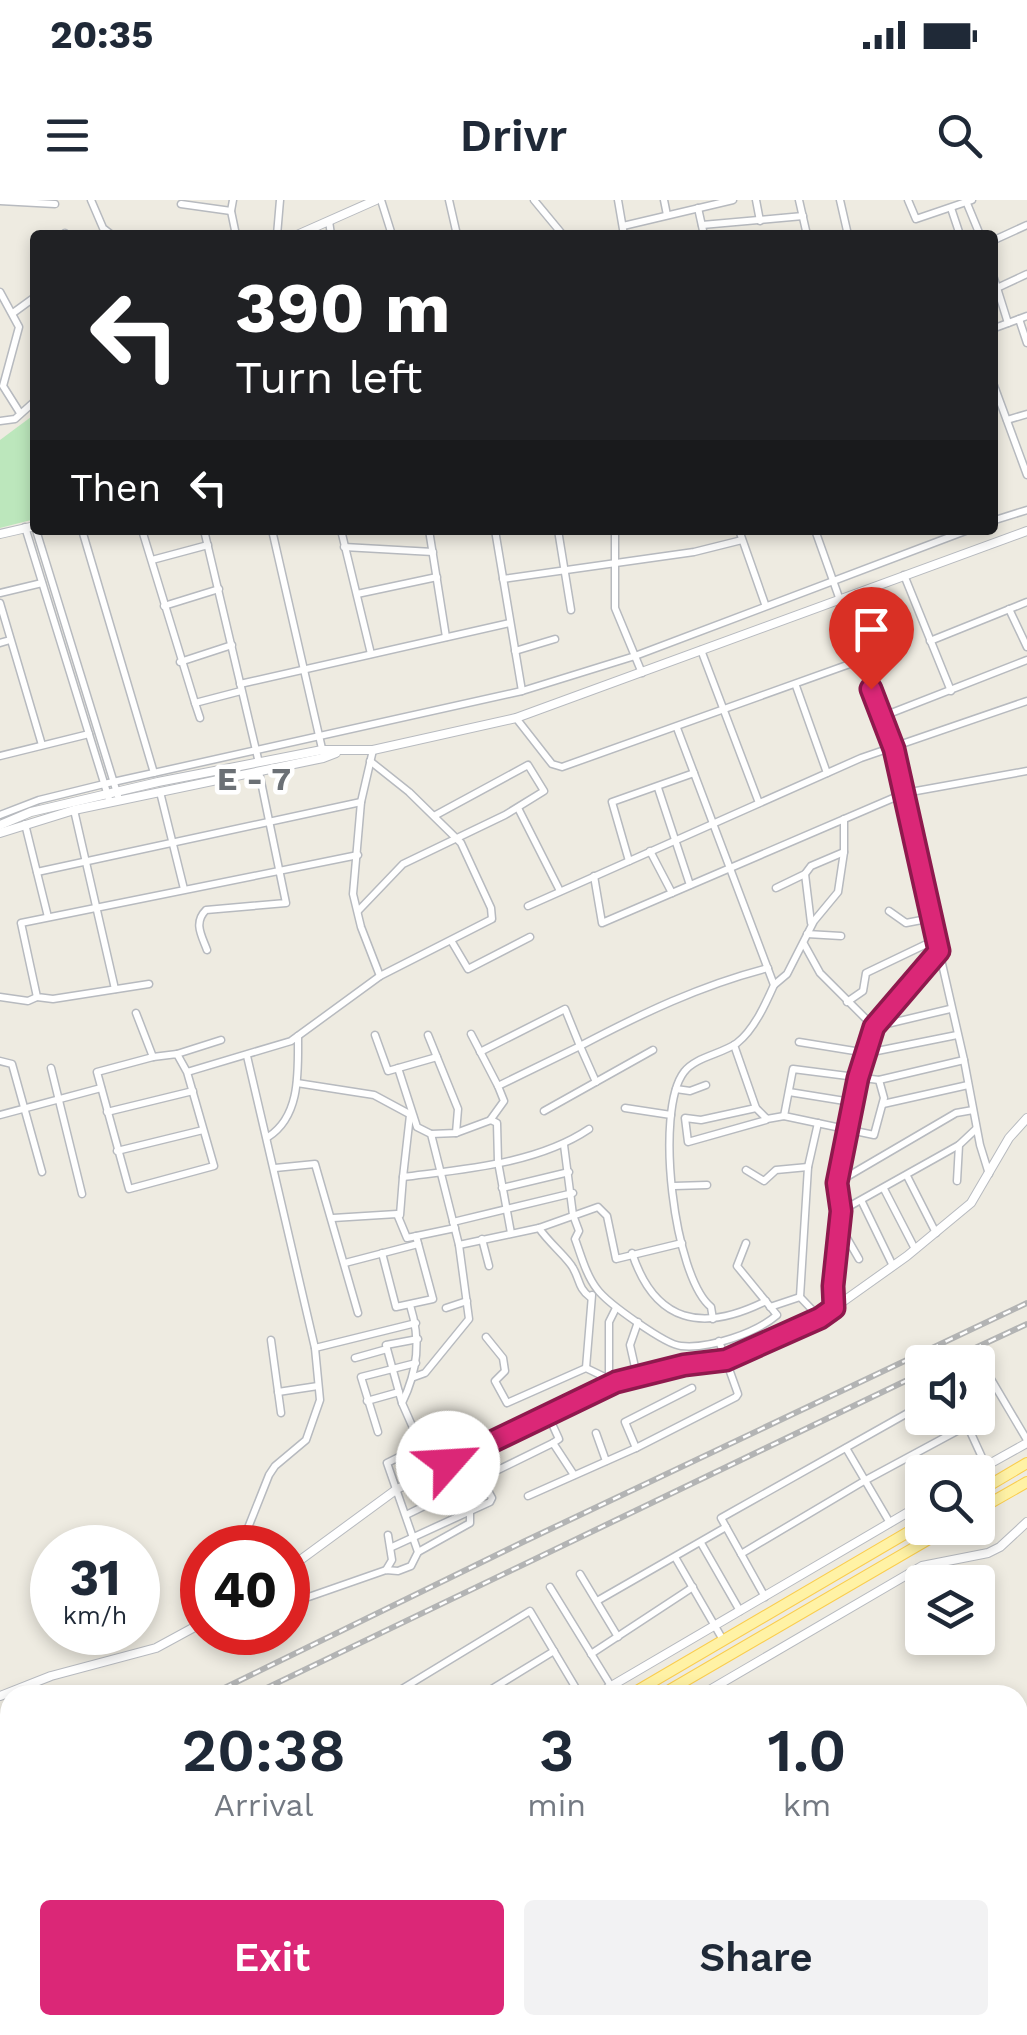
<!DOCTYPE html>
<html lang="en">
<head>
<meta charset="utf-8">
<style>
  :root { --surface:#fff; --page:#f2f2f3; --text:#1f2937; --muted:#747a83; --accent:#db2777 }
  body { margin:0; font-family:"Work Sans",sans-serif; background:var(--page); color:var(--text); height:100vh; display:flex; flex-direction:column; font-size:38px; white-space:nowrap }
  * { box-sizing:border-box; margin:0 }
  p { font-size:32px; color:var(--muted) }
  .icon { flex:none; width:55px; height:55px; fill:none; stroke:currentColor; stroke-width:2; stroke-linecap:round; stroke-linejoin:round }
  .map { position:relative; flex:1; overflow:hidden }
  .sheet { position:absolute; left:0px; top:1485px; width:1028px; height:350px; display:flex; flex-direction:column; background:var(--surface); border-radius:30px 30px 0 0; box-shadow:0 5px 15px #0003 }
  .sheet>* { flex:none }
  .guide { position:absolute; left:30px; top:30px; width:968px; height:305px; border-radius:10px; box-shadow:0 5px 15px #0003; background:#202124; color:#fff; overflow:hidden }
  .buttons { position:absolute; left:905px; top:1145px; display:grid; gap:20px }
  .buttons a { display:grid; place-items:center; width:90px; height:90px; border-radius:10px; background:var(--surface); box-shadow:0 5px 15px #0003; font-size:50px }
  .speed { position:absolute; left:30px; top:1325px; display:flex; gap:20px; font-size:50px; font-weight:700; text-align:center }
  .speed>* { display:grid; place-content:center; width:130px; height:130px; border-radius:50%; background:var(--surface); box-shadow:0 5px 15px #0003; line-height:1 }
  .speed small { font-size:25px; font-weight:400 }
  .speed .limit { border:15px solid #d22; background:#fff; color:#111 }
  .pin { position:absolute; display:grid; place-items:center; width:85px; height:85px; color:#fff; margin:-102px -42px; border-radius:50% 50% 50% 0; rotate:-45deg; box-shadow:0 0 10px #0007 }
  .pin .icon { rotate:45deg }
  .me { position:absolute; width:110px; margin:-55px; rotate:64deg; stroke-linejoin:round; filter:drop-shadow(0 0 8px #0008) }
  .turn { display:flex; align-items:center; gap:35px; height:210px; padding:0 40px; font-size:45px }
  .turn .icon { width:130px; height:130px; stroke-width:2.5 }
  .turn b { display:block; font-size:70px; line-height:85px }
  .then { display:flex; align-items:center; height:95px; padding:0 40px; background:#0003; gap:20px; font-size:38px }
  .eta { display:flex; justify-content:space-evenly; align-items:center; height:170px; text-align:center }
  .eta b { font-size:60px; font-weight:600; line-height:70px }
  .action { display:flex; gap:20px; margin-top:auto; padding:20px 40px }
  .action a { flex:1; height:115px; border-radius:10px; background:var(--accent); color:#fff; font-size:40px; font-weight:600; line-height:115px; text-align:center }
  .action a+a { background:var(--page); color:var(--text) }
  .status { display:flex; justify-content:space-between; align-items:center; height:70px; padding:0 50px; background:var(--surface); direction:ltr }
  .status svg { height:28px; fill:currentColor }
  header { display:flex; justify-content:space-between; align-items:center; height:130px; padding:0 40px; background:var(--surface); font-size:45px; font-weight:600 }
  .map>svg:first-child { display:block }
  .green { fill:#bce7bc }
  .water { fill:#a0d4ff }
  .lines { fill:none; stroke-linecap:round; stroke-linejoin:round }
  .minor-casing { stroke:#b7babf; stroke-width:9 }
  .tertiary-casing { stroke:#b7babf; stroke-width:10 }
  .primary-casing { stroke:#facd4e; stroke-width:12 }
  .minor { stroke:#fff; stroke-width:6 }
  .tertiary { stroke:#fff; stroke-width:8 }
  .primary { stroke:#fff2a5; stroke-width:10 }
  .rail-casing { stroke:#b3b4b4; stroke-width:6 }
  .rail { stroke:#fff; stroke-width:2.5; stroke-dasharray:8; stroke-linecap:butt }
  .route-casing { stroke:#8e194d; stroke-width:25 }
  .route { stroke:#db2777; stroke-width:18 }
  .labels { text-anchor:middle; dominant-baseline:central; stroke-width:9; stroke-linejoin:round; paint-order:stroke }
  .neighbourhood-label { font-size:32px; font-weight:bold; fill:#6b7075; stroke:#fff }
</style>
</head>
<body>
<div class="status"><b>20:35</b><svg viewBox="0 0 49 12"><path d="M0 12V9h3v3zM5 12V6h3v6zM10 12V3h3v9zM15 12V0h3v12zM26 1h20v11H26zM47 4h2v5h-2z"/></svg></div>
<header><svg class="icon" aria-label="menu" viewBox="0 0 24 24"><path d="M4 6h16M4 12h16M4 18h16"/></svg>Drivr<svg class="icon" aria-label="search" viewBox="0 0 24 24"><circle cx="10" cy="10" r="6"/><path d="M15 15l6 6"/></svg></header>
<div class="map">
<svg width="1027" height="1835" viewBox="0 0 1027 1835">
  <rect width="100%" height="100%" fill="#eeebe1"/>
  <!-- green -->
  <path class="green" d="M35,214V319L0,328V240Z"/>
  <!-- water -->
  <path class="water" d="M654,1825H781V1830L776,1835H654Z"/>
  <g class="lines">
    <!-- minor casing -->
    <g class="minor-casing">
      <g id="minor">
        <path d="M91,0L103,28L112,35"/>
        <path d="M233,0L231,11L236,35"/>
        <path d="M381,0L392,35"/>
        <path d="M449,0L457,35"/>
        <path d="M534,0L563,35"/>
        <path d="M618,0L624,35"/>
        <path d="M664,0L667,15"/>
        <path d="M756,0L760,21"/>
        <path d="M799,0L807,35"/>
        <path d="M840,0L848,35"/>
        <path d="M908,0L916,19L972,0"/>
        <path d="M0,1L55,4"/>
        <path d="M966,1L980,35"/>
        <path d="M181,4L231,11"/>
        <path d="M698,8L704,35"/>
        <path d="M951,8L960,35"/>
        <path d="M329,21L331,35"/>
        <path d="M702,25L803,16"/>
        <path d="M623,26L733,0"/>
        <path d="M64,35L65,33"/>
        <path d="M277,35L280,0"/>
        <path d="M992,41L1027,25"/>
        <path d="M992,72L1008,123"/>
        <path d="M997,88L1027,74"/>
        <path d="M0,92L19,127L3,186L20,213"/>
        <path d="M13,113L35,97"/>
        <path d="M1019,119L1027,143"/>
        <path d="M992,129L1027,116"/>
        <path d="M992,180L1027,275"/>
        <path d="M1007,220L1027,214"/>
        <path d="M0,221L15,219L35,201"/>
        <path d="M992,321L1027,310"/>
        <path d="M25,327L109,599"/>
        <path d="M36,330L118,596"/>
        <path d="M82,330L154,573"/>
        <path d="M142,330L195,503L241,491"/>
        <path d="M204,330L259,563"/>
        <path d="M272,330L323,553"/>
        <path d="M341,330L371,454"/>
        <path d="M429,330L446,437"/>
        <path d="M495,330L522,491"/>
        <path d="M558,330L571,410"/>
        <path d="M615,330V408L642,473"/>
        <path d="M739,330L765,404"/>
        <path d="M815,330L893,549L964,860L980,945L989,974"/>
        <path d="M344,347L433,352"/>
        <path d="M152,360L208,345"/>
        <path d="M904,375L951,491"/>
        <path d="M503,379L694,352L742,340"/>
        <path d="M0,393L42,383"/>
        <path d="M357,394L437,377"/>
        <path d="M0,403L42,545"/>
        <path d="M164,406L219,389"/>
        <path d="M1009,409L1027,447"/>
        <path d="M930,441L1027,402"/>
        <path d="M0,443L10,440"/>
        <path d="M701,450L759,603"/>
        <path d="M515,451L555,439"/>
        <path d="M180,462L232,445"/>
        <path d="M240,484L510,423"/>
        <path d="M796,486L827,573"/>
        <path d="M195,503L200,518"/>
        <path d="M881,517L1027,460"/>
        <path d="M516,518L552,564L562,567L861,460"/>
        <path d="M677,528L774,785C766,803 754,830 737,843C722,854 695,857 684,872C654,911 674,1077 711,1107L713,1119"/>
        <path d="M373,550L361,602L353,694L361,727L380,776"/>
        <path d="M0,556L89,534"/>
        <path d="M658,588L690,685"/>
        <path d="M160,592L184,689"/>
        <path d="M518,608L560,691"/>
        <path d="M74,610L115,789"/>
        <path d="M0,615L39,600L104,584L522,491L635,456L968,330"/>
        <path d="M25,624L48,717"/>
        <path d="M650,651L672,693"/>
        <path d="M629,661L612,602L694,573"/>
        <path d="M37,672L361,602"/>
        <path d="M805,674L811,723"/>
        <path d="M594,676L602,723L905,593L1027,571"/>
        <path d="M776,688L805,674L811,666L844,652"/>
        <path d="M528,706L861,558L1027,501"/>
        <path d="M358,711L403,664L505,615L544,591L528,565L434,616"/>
        <path d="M889,711L906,723L932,718"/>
        <path d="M807,734L841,736"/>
        <path d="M452,742L468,769L530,737"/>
        <path d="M804,744L820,773L874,827L950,809"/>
        <path d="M207,750C202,736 193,723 206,710L286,703L259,572"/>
        <path d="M149,784L53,799L37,797L21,723L358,655"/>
        <path d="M774,785L787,774L814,721L838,692L844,652V619"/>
        <path d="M0,797L28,801L37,797"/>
        <path d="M847,802L863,791L866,773L937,739"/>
        <path d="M136,813L153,857"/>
        <path d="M471,834L498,886"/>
        <path d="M375,835L388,871L437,857"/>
        <path d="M428,835L458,909L456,933"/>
        <path d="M799,842L867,853L957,835"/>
        <path d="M734,845L756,908L767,919L784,916L874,935L884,898L879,880"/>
        <path d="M480,852L565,809L580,846C641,814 701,785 768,768"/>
        <path d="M177,854L221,840"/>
        <path d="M0,861L12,864L42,972"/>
        <path d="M51,868L82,994"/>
        <path d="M398,868L417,927L431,934L459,1045L469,1119L425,1173L414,1177"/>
        <path d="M187,872L214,966L129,989L97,872L153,857L177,854L187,872L291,841L380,776L492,719L491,708L461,643L409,592L370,561"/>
        <path d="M297,883L374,895L413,916"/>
        <path d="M676,889L690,891L706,885"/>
        <path d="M789,892L851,902"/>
        <path d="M883,904L968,885"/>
        <path d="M625,908L671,915"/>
        <path d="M756,908L701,920L685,918L688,942L766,920"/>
        <path d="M544,911L653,850"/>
        <path d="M107,912L193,891"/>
        <path d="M0,915L101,888"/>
        <path d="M410,915L403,977C464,969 537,964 589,929"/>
        <path d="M784,916L793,869L879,880L964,860"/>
        <path d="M491,919L504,901L498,886L580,846L596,882"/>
        <path d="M818,923L808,967L800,1097L820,1118"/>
        <path d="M431,934L456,933L491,920L497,923L498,962L511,1033"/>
        <path d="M268,937C301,916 298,871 298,836"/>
        <path d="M564,945L573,1015L579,1031L575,1039C581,1055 586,1075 597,1089C607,1103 666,1145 681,1146C710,1149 756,1133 777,1115L737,1066L746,1043"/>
        <path d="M117,951L203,930"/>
        <path d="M275,968L315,964L358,1113"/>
        <path d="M746,970L764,981L776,970L808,967"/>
        <path d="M907,976L936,1033"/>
        <path d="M957,981L959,945L976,929"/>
        <path d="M838,982L956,913L973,910"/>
        <path d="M674,986L707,985"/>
        <path d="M502,988L569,972"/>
        <path d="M884,989L915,1049"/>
        <path d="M862,1002L893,1066"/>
        <path d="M841,1011L959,945"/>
        <path d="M400,1015L403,977"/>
        <path d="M333,1018L397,1014L407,1038L455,1028"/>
        <path d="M453,1022L573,993"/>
        <path d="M840,1026L859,1059"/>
        <path d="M539,1028C548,1042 568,1058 573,1068C580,1080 578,1088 590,1097"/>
        <path d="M482,1039L489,1066"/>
        <path d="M459,1045L539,1028L598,1007L607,1016L616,1059L682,1043"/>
        <path d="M382,1053L396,1107L433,1099L416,1036"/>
        <path d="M632,1053C655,1123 702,1133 766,1101"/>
        <path d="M345,1063L418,1044"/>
        <path d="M770,1107L800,1097"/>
        <path d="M446,1108L467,1101"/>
        <path d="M834,1108L833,1086L841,1011L837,983L858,878L874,827L939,751"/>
        <path d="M486,1137L503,1158L505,1171L495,1181L507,1203L586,1168L615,1182"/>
        <path d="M271,1140L281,1213"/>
        <path d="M315,1148L416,1123"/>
        <path d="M355,1158L387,1149"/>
        <path d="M586,1168L592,1095"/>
        <path d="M985,1169L1027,1240"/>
        <path d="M637,1176L630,1145L638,1122"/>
        <path d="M609,1180V1122L616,1108"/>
        <path d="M278,1192L318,1186"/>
        <path d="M367,1201L399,1192"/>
        <path d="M402,1203C418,1170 421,1140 410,1105"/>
        <path d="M548,1215L559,1239L553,1243L574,1275"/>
        <path d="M964,1218L986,1266"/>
        <path d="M378,1232L361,1177L416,1163"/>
        <path d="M596,1233L606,1261"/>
        <path d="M636,1248L625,1222L692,1188"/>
        <path d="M846,1248L890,1323"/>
        <path d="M528,1296L636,1248L736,1197L738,1194L719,1141"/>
        <path d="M406,1315L553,1243"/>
        <path d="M701,1343L740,1411"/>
        <path d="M392,1347L490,1302L492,1298L481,1278"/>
        <path d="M240,1348L269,1275L275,1266L306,1240L320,1200L315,1148L247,856"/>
        <path d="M418,1352L470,1323V1310"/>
        <path d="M741,1354L864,1281L968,1225"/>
        <path d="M675,1357L723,1440"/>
        <path d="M386,1370L392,1360L388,1335"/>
        <path d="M580,1374L618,1437"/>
        <path d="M550,1387L611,1486"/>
        <path d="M765,1397L721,1318L913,1210"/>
        <path d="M300,1400L386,1370L398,1371L411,1366L418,1352L387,1263L421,1246L402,1203L386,1145L418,1139"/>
        <path d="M597,1401L726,1327"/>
        <path d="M591,1454L693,1387"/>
        <path d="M392,1495L530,1411L580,1495"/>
        <path d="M482,1495L554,1451"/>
        <path d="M0,1688L10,1707"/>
        <path d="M0,1774L10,1768"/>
      </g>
    </g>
    <!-- tertiary casing -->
    <g class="tertiary-casing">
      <g id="tertiary">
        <path d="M297,35L376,0"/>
        <path d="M0,334L35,326"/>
        <path d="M0,625L31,612L158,582L322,550H373L516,518L1027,331"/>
        <path d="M0,633L74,610L323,558L336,553"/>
        <path d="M975,1272L1027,1243"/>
        <path d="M288,1369L397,1289L617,1182L685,1165L726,1160L820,1118L907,1056L971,1003L1009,938L1027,918"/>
        <path d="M596,1495L922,1304"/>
        <path d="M701,1495L922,1366L988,1353L1000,1347L1027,1322"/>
        <path d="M0,1496L51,1476L156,1448L202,1423"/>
        <path d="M24,1835L41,1825"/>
        <path d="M121,1835L138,1825"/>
      </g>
    </g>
    <!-- primary casing -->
    <g class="primary-casing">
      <g id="primary">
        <path d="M978,1292L1027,1263"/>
        <path d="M978,1310L1027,1282"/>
        <path d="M630,1495L922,1324"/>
        <path d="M661,1495L948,1328"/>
        <path d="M51,1835L69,1825"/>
        <path d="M84,1835L102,1825"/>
      </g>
    </g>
    <!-- minor -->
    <use href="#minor" class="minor"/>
    <!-- tertiary -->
    <use href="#tertiary" class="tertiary"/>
    <!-- primary -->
    <use href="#primary" class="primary"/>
    <!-- rail casing -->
    <g class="rail-casing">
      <g id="rail">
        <path d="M945,1162L1027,1124"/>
        <path d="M210,1495L523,1342L1027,1103"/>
        <path d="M252,1495L922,1173"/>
        <path d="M0,1607L10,1602"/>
      </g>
    </g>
    <!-- rail -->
    <use href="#rail" class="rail"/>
  </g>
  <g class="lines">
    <!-- route casing -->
    <g class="route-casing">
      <path id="route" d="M448,1263L616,1182L684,1165L726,1160L820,1118L834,1108L833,1086L841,1011L837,983L858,878L874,827L939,751L894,549L871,489"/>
    </g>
    <!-- route -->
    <use href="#route" class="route"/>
  </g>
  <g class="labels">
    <!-- neighbourhood labels -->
    <g class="neighbourhood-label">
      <text x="254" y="579">E - 7</text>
    </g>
  </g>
</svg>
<div class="buttons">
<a><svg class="icon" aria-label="sound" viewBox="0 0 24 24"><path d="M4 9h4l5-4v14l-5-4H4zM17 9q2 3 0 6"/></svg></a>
<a><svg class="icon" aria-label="search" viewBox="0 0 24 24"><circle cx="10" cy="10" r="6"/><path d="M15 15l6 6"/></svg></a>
<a><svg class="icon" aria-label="layers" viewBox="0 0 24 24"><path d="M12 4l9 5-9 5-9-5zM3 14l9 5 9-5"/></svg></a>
</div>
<div class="speed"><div>31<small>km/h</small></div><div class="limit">40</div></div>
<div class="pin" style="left:871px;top:489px;background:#d93025"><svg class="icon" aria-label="arrive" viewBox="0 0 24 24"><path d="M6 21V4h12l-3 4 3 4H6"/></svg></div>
<svg class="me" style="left:448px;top:1263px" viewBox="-20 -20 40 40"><circle r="19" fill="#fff"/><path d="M0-13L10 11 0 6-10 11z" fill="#db2777"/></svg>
<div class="guide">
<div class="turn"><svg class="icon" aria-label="left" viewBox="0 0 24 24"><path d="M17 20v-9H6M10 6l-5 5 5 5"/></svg><div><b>390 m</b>Turn left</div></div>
<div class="then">Then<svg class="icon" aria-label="left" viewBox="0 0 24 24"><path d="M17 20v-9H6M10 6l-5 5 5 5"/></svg></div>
</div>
<section class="sheet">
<div class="eta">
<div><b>20:38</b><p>Arrival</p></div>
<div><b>3</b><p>min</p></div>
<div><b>1.0</b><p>km</p></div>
</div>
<div class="action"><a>Exit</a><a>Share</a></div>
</section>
</div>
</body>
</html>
